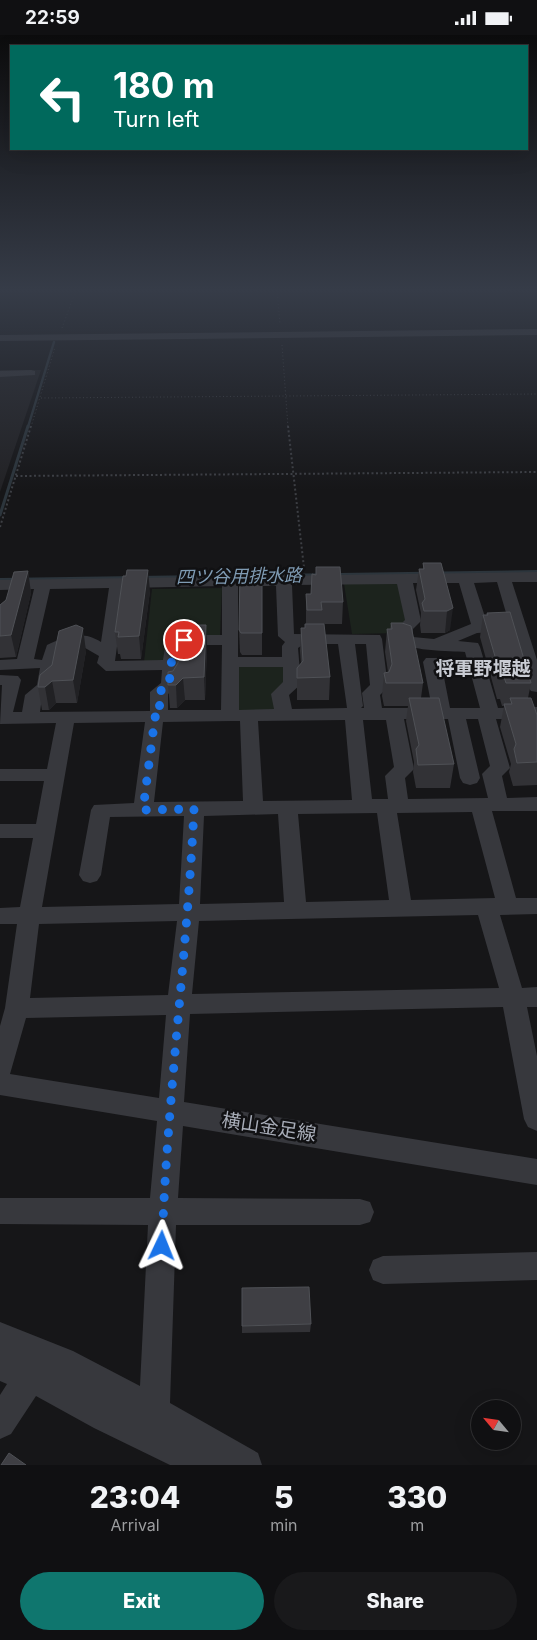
<!DOCTYPE html>
<html lang="en">
<head>
<meta charset="utf-8">
<style>
  :root { --surface:#101012; --page:#19191b; --text:#f1f3f6; --muted:#9c9d9f; --line:#303032; --accent:#0f766e }
  body { margin:0; font-family:Inter,"Noto Sans JP",sans-serif; background:var(--page); color:var(--text); height:100vh; display:flex; flex-direction:column; font-size:19px; white-space:nowrap }
  * { box-sizing:border-box; margin:0 }
  p { font-size:16px; color:var(--muted) }
  .icon { flex:none; width:28px; height:28px; fill:none; stroke:currentColor; stroke-width:2; stroke-linecap:round; stroke-linejoin:round }
  .map { position:relative; height:1430px; overflow:hidden }
  .drawer { display:flex; flex-direction:column; background:var(--surface); flex:1 }
  .drawer>* { flex:none }
  .guide { position:absolute; left:10px; top:10px; width:518px; height:105px; border-radius:0px; box-shadow:0 5px 20px #0002,0 0 0 1px var(--line); background:#00695c; color:#fff; overflow:hidden }
  .needle { width:32px; rotate:299deg }
  .controls { position:absolute; left:471px; top:1365px; display:grid; gap:10px }
  .controls a { display:grid; place-items:center; width:50px; height:50px; border-radius:50%; background:var(--surface); box-shadow:0 5px 20px #0002,0 0 0 1px var(--line); font-size:25px }
  .pin { position:absolute; display:grid; place-items:center; width:42px; height:42px; color:#fff; margin:-21px; border:2px solid #fff; border-radius:50%; box-shadow:0 1px 5px #0007 }
  .me { position:absolute; width:55px; margin:-28px; rotate:2deg; stroke-linejoin:round; filter:drop-shadow(0 0 4px #0008) }
  .turn { display:flex; align-items:center; gap:18px; height:105px; padding:0 20px; font-size:22px }
  .turn .icon { width:65px; height:65px; stroke-width:2.5 }
  .turn b { display:block; font-size:35px; line-height:42px }
  .eta { display:flex; justify-content:space-evenly; align-items:center; height:85px; text-align:center }
  .eta b { font-size:30px; font-weight:800; line-height:35px }
  .action { display:flex; gap:10px; margin-top:auto; padding:10px 20px }
  .action a { flex:1; height:58px; border-radius:30px; background:var(--accent); color:#fff; font-size:20px; font-weight:800; line-height:58px; text-align:center }
  .action a+a { background:var(--page); color:var(--text) }
  .status { display:flex; justify-content:space-between; align-items:center; height:35px; padding:0 25px; background:var(--surface); direction:ltr }
  .status svg { height:14px; fill:currentColor }
  .map>svg:first-child { display:block }
  .built { fill:#222225 }
  .green { fill:#1c231d }
  .water { fill:#2c353c }
  .lines { fill:none; stroke-linecap:round; stroke-linejoin:round }
  .stream-far1 { stroke:#2c353c; stroke-width:2.5 }
  .stream { stroke:#2c353c; stroke-width:3 }
  .path-far1 { stroke:#3d3f44; stroke-width:1; stroke-dasharray:1 2.5; stroke-linecap:butt }
  .path { stroke:#3d3f44; stroke-width:2; stroke-dasharray:2 2.5; stroke-linecap:butt }
  .minor { fill:#37383d; fill-rule:evenodd }
  .wall { fill:#323236 }
  .shaded-wall { fill:#212124 }
  .building { fill:#3f3f44; stroke:#4f5156 }
  .route { stroke:#1a73e8; stroke-width:9; stroke-dasharray:0 16.2 }
  .labels { text-anchor:middle; dominant-baseline:central; stroke-width:5; stroke-linejoin:round; paint-order:stroke }
  .water-label { font-size:18px; font-style:italic; fill:#7f9bb3; stroke:#111113 }
  .quarter-label { font-size:19px; font-weight:bold; fill:#c9ccd4; stroke:#111113 }
  .near-street-label { font-size:19px; fill:#a8adb8; stroke:#111113 }
</style>
</head>
<body>
<div class="status"><b>22:59</b><svg viewBox="0 0 49 12"><path d="M0 12V9h3v3zM5 12V6h3v6zM10 12V3h3v9zM15 12V0h3v12zM26 1h20v11H26zM47 4h2v5h-2z"/></svg></div>
<div class="map">
<svg width="537" height="1430" viewBox="0 0 537 1430">
  <rect width="100%" height="100%" fill="#161618"/>
  <!-- built -->
  <path class="built" d="M0,335H41L0,457Z"/>
  <!-- green -->
  <g class="green">
    <path d="M399,548L406,585L400,598L352,599L344,549Z"/>
    <path d="M222,553L220,601L164,627H144L152,554Z"/>
    <path d="M284,630L286,647L276,676L236,677V631Z"/>
  </g>
  <!-- water -->
  <path class="water" d="M537,535V540L0,547V543Z"/>
  <g class="lines">
    <!-- stream-far1 -->
    <path class="stream-far1" d="M28,392L54,307"/>
    <!-- stream -->
    <path class="stream" d="M0,480L28,391"/>
    <!-- path-far1 -->
    <g class="path-far1">
      <path d="M0,255H2"/>
      <path d="M277,255L280,289"/>
      <path d="M62,293L76,255"/>
      <path d="M282,310L288,392"/>
      <path d="M41,363L537,359"/>
      <path d="M31,392L55,312"/>
    </g>
    <!-- path -->
    <g class="path">
      <path d="M288,391L304,533"/>
      <path d="M16,441L537,437"/>
      <path d="M0,492L31,391"/>
    </g>
    <!-- minor -->
    <g class="minor">
      <path d="M537,294V300L0,306V300Z"/>
      <path d="M31,335L35,336V340L0,342V336Z"/>
      <path d="M537,537V547H512L537,625V657L531,656L528,652L511,596L477,598L458,606L478,608L480,612L498,673L537,672V684H496L510,733L502,741L507,763L537,762V776H492L516,863H537V879L500,880L522,953L537,952V972H527L537,1021V1096L528,1092L524,1084L503,972L190,979L184,1067L537,1124V1150L183,1091L178,1163L360,1164L370,1167L374,1177L370,1187L360,1190H176L170,1368L258,1418L262,1430H170L94,1393L36,1361L11,1399L0,1404V1360L7,1349L0,1346V1287L73,1316L140,1351L148,1190L0,1189V1163H150L157,1086L0,1060V991L5,973L17,889H0V873L20,872L33,803H0V789H36L44,746H0V734H47L56,688L0,689L2,650H0V640L18,641L21,645L13,677H22L25,660L37,650L40,633L0,635V625L17,624L34,554L0,555V545ZM497,547L509,588H487L474,548ZM413,548H459L471,589L434,604L413,602V594L421,586ZM397,549L405,585L397,593C397,597 396,602 397,605C403,616 452,616 465,617L480,673H450L441,627L438,623H426L423,627L432,673H382L380,660L388,652L382,604L380,600L294,599L292,550ZM222,551V600H184L178,601L165,612L163,625L115,626L125,553ZM238,551H276L278,601L285,607L282,611V622H238ZM109,553L101,607C82,595 66,601 47,610L42,625L34,624L50,554ZM76,609L80,610L99,621L97,628L106,636L162,635L161,648L150,657V676L40,677L42,662L54,652L61,617ZM304,609H338L347,673L292,674L289,660L301,649L298,613ZM355,609H366L370,650L362,658L364,673H361L363,671ZM188,610H222L221,675H168V659L178,650L181,614ZM239,632H283V647L271,659L274,674L239,675ZM404,684H448L460,743L463,748L470,750L477,748L480,743L466,684H478L490,731L482,739L488,763L408,764L405,743L414,734ZM345,685L352,765L263,766L258,686ZM363,685H386L394,732L385,741L388,764H372ZM232,686H240L243,766L154,767L163,687ZM145,687L134,768L94,770L91,775L79,840L83,846L90,848L97,846L101,840L110,782L184,781L179,869L42,872L74,688ZM472,777L495,863L411,865L397,778ZM377,778L389,865L306,867L298,779ZM278,779L284,867L200,869L204,781ZM478,880L499,953L192,959L199,886ZM177,886L168,960L30,963L39,889ZM166,980L159,1063L10,1039L26,983Z"/>
      <path d="M537,1217V1245L383,1249L373,1245L369,1235L373,1225L383,1221Z"/>
    </g>
  </g>
  <!-- wall -->
  <g class="wall">
    <path d="M423,528H441L450,595L445,598H421L420,590L421,578L416,555L419,534H423Z"/>
    <path d="M316,532L343,567L342,589H322L330,642L329,665H297V633L301,629L300,616L301,593H305V589H306V559H311L316,540Z"/>
    <path d="M262,533V620H242L240,617L239,595Z"/>
    <path d="M28,536L31,558L16,622L0,623V570L6,565Z"/>
    <path d="M150,556L141,624H121L120,619H118L115,597Z"/>
    <path d="M487,578L531,648L528,663L537,680V750L513,751L509,737L511,729L500,692L504,671H502L500,664H497L480,602L483,580H486Z"/>
    <path d="M391,588L423,648L421,663L454,729L450,753H416L413,737L414,727L406,686L408,671H384L382,661L384,638L388,637L385,617L387,594H390Z"/>
    <path d="M207,612L205,665H185L177,673H170L168,650Z"/>
    <path d="M86,616L77,668H56L49,675H42L38,652Z"/>
    <path d="M311,1289L310,1297L242,1298V1291Z"/>
  </g>
  <!-- shaded-wall -->
  <g class="shaded-wall">
    <path d="M148,535L150,556L141,624L139,601Z"/>
    <path d="M28,536L31,558L16,622L11,600Z"/>
    <path d="M453,573L450,595L445,598L447,576Z"/>
    <path d="M206,590L207,612L205,665L204,642Z"/>
    <path d="M83,593L86,616L77,668L73,645Z"/>
    <path d="M183,643L185,665L177,673L176,650Z"/>
    <path d="M52,646L56,668L49,675L45,652Z"/>
  </g>
  <!-- building -->
  <g class="building">
    <path d="M423,528H441L453,573L447,576H424L422,568L425,564L419,534H424Z"/>
    <path d="M316,532H340L343,567H321L322,575H307L306,559H311L312,539L316,540Z"/>
    <path d="M262,533V598H241L239,595L240,534Z"/>
    <path d="M127,535H148L139,601L118,602L119,597H115L123,541H126Z"/>
    <path d="M28,536L11,600L0,601V570L6,565L14,537Z"/>
    <path d="M510,577L531,648H506L504,642H501L483,580H488L487,578Z"/>
    <path d="M391,588H402L411,591L423,648H386L384,638L389,637L392,629L387,594H392Z"/>
    <path d="M305,589H324L330,642L297,643V633L303,626L301,593H305Z"/>
    <path d="M76,590L83,593L73,645L52,646L45,652H38L40,640L52,630L59,596Z"/>
    <path d="M187,590H206L204,642L183,643L176,650H168V637L173,636L178,628L181,594H186Z"/>
    <path d="M409,663H439L454,729L418,730L416,714L419,710Z"/>
    <path d="M510,663H531L537,680V727L517,728L514,714L516,709L504,669H512Z"/>
    <path d="M309,1252L311,1289L242,1291V1253Z"/>
    <path d="M9,1418L26,1430H1Z"/>
  </g>
  <!-- sky -->
  <linearGradient id="sky" x2="0" y2="1"><stop stop-color="#0c0c0d"/><stop offset="0.56" stop-color="#363c48"/><stop offset="1" stop-color="#363c48" stop-opacity="0"/></linearGradient>
  <rect width="537" height="455" fill="url(#sky)"/>
  <g class="lines">
    <!-- route -->
    <path class="route" d="M162,1211C167,1065 187,920 194,774L143,775L155,682H160L159,657L169,650L173,612L184,605"/>
  </g>
  <g class="labels">
    <!-- water labels -->
    <g class="water-label">
      <text transform="translate(239 541) rotate(-1)">四ツ谷用排水路</text>
    </g>
    <!-- quarter labels -->
    <g class="quarter-label">
      <text x="483" y="633">将軍野堰越</text>
    </g>
    <!-- near-street labels -->
    <g class="near-street-label">
      <text transform="translate(269 1092) rotate(9)">横山金足線</text>
    </g>
  </g>
</svg>
<div class="controls">
<a><svg class="needle" viewBox="-14 -14 28 28"><path d="M0-13l5 13h-10z" fill="#e53935"/><path d="M0 13l5-13h-10z" fill="#9c9d9f"/></svg></a>
</div>
<div class="pin" style="left:184px;top:605px;background:#d93025"><svg class="icon" aria-label="arrive" viewBox="0 0 24 24"><path d="M6 21V4h12l-3 4 3 4H6"/></svg></div>
<svg class="me" style="left:162px;top:1211px" viewBox="-20 -20 40 40"><path d="M0-17L14 15 0 8-14 15z" fill="#1a73e8" stroke="#fff" stroke-width="4"/></svg>
<div class="guide">
<div class="turn"><svg class="icon" aria-label="left" viewBox="0 0 24 24"><path d="M17 20v-9H6M10 6l-5 5 5 5"/></svg><div><b>180 m</b>Turn left</div></div>
</div>
</div>
<section class="drawer">
<div class="eta">
<div><b>23:04</b><p>Arrival</p></div>
<div><b>5</b><p>min</p></div>
<div><b>330</b><p>m</p></div>
</div>
<div class="action"><a>Exit</a><a>Share</a></div>
</section>
</body>
</html>
